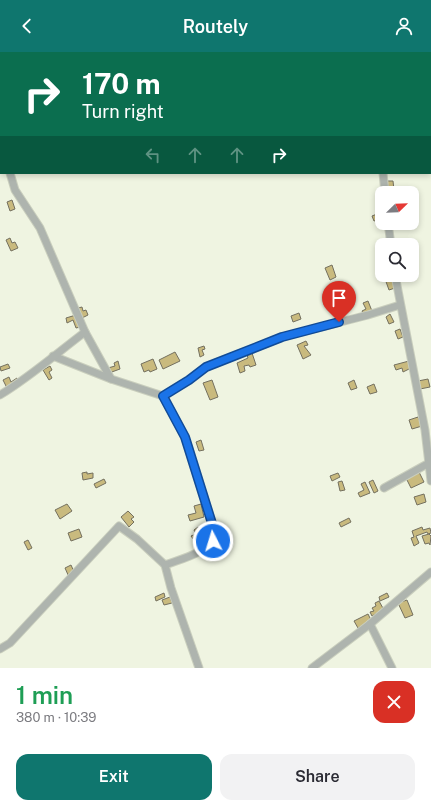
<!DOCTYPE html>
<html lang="en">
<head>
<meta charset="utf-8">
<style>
  :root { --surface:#fff; --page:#f2f2f3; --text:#2b2b33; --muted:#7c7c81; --accent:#0f766e }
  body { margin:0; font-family:"Public Sans",sans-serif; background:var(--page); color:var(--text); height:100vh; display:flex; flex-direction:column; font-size:15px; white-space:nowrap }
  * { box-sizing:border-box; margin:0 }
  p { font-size:13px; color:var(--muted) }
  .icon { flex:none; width:22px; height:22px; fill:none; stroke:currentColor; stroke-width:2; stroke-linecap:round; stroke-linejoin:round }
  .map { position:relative; height:616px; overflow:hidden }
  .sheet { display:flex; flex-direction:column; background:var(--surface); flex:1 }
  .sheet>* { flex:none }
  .banner { position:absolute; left:0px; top:0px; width:431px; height:122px; box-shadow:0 2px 6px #0003; background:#0b6e4f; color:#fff; overflow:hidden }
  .needle { width:26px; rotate:67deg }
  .fabs { position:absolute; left:375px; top:134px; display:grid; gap:8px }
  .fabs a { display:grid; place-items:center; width:44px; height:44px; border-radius:8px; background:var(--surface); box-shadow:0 2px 6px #0003; font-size:20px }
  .pin { position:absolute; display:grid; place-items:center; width:34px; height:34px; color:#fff; margin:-41px -17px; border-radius:50% 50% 50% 0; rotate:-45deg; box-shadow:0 0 4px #0007 }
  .pin .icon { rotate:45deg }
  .me { position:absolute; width:44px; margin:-22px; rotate:355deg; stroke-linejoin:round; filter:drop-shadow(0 0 3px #0008) }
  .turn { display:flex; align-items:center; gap:14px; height:84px; padding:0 16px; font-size:18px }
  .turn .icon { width:52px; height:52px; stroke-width:2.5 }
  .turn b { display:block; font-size:28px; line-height:34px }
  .lanes { display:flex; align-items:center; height:38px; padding:0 16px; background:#0003; justify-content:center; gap:20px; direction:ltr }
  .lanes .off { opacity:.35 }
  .round { display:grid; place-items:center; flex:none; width:42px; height:42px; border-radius:12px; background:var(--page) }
  .overview { display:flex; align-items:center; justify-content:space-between; height:68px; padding:0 16px }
  h1 { font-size:24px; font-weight:600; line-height:30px; color:#1e9e55 }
  .action { display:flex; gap:8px; margin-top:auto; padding:8px 16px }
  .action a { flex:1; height:46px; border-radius:12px; background:var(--accent); color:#fff; font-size:16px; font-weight:600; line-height:46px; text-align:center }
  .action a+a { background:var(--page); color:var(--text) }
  header { display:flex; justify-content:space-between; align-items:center; height:52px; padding:0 16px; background:var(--accent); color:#fff; font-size:18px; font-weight:600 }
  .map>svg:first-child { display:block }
  .building { fill:#c9ba7e; stroke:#74705f }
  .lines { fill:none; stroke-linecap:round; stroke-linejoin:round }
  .minor-casing { stroke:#c9cebd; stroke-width:9 }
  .minor { stroke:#aeb4ae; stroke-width:7 }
  .route-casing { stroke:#114b97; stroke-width:10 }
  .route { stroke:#1a73e8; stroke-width:7 }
</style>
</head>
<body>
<header><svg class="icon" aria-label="back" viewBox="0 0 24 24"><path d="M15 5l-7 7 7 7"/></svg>Routely<svg class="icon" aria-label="person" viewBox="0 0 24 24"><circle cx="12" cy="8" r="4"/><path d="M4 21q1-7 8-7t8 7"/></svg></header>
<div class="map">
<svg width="431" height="616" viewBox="0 0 431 616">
  <rect width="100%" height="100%" fill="#eff4e1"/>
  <!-- building -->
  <g class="building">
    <path d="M387,129H393L394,138L389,139Z"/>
    <path d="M12,148L15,157L10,159L7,150Z"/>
    <path d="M382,160V169L381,167L374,169L372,164Z"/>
    <path d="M10,186L12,191L15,190L18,196L11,199L6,188Z"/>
    <path d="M332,213L336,225L330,228L325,216Z"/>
    <path d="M390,223L395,236L389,238L384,224Z"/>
    <path d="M368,249L372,259L364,263L362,259L366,257L363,251Z"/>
    <path d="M82,255L83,259L86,258L88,263L82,266L78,256Z"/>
    <path d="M299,261L301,267L293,270L291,264Z"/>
    <path d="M390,262L394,270L389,272L386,265Z"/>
    <path d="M76,263L80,275L76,276L73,268L67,271L66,266Z"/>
    <path d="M400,277L403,285L398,287L395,279Z"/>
    <path d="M306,289L308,293L304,294L311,303L303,307L297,293Z"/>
    <path d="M204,294L205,297L202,298L204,303L200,305L198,296Z"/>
    <path d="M175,300L180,309L163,317L159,308Z"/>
    <path d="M252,301L256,313L250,315L249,313L244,314L245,319L240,321L237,311L248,306L247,303Z"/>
    <path d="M153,307L157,317L150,320L149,318L144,320L141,312Z"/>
    <path d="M118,309L120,317L109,321L108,316L115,314L114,311Z"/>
    <path d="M409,309L411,316L403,320L402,316L396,318L394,313Z"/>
    <path d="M8,312L10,316L1,319L0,315Z"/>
    <path d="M50,314L52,318L49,320L52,326L49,328L43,318Z"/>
    <path d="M9,325L11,330L17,326L19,329L7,336L3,328Z"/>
    <path d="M428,327L430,335L420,337L418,329Z"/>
    <path d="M212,328L218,345L210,348L203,331Z"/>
    <path d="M354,328L357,336L351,338L348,331Z"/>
    <path d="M374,332L377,340L370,342L367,335Z"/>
    <path d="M418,365L422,374L412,377L409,368Z"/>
    <path d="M201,388L204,398L199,399L196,390Z"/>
    <path d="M87,420V422L93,421V426L83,428L82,421Z"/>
    <path d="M419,420L424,430L411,436L406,426Z"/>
    <path d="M338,421L340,425L332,429L330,424Z"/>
    <path d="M104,427L106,431L96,436L94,432Z"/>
    <path d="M373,428L378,439L374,441L369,430Z"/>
    <path d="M342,429L345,438L340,439L338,430Z"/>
    <path d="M365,430L370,441L360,445L358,441L364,438L361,432Z"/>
    <path d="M424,442L426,450L417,453L414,445Z"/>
    <path d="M67,452L72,459L60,467L55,458Z"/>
    <path d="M201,452L204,465L190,469L188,463L196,461L194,454Z"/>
    <path d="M128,459L134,465L131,467L134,470L129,475L121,465Z"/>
    <path d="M349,466L351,470L341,475L339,471Z"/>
    <path d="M198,475L200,479L206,476L209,481L194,488L191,484L196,482L194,478Z"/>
    <path d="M422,475L423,478L430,476L431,481L428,482L427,480L416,484L419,491L414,494L411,486L414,485L412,479Z"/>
    <path d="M79,477L82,485L71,489L68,481Z"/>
    <path d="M429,482L431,484L430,493L429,491L425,492L422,484Z"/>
    <path d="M28,488L32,496L28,498L24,490Z"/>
    <path d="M71,513L75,522L69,525L65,516Z"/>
    <path d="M164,541L165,545L156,549L155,545Z"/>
    <path d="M387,541L389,545L380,549L379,545Z"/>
    <path d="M170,545L172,551L164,553L162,548Z"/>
    <path d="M407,548L413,563L405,566L398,551Z"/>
    <path d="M379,549L384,558L372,564L370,560L374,559L372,556L376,554L375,551Z"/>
    <path d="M368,562L372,570L358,576L354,569Z"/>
  </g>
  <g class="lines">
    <!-- minor casing -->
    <g class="minor-casing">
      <g id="minor">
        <path d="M19,0L20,1"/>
        <path d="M366,0L367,1"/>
        <path d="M0,86L1,90"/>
        <path d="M430,97H431"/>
        <path d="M10,121L15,138L40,176L85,280L111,327L163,344L185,385L215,481C210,501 183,506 165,513L171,536L199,616"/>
        <path d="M383,121L385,141"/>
        <path d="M388,171L391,193"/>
        <path d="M395,223L425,378L431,429"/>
        <path d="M53,304L111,327"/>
        <path d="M0,343C30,325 57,301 85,280"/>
        <path d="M163,344L189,328L206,315L282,285L368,263L400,253"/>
        <path d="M384,436L429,411"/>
        <path d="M370,572L392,616"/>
        <path d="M0,597L10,591L119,474L137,487L165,513"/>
        <path d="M312,616L370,572L431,520"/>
      </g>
    </g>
    <!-- minor -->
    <use href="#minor" class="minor"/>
  </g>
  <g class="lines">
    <!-- route casing -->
    <g class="route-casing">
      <path id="route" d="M213,489L215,481L185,385L163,344L189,328L206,315L282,285L339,270"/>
    </g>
    <!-- route -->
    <use href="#route" class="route"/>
  </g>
</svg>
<div class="fabs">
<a><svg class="needle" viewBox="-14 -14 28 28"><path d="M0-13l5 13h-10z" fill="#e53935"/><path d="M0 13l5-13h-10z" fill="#7c7c81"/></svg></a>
<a><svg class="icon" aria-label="search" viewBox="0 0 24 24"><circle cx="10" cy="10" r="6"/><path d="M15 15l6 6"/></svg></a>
</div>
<div class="pin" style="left:339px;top:270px;background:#d93025"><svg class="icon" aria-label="arrive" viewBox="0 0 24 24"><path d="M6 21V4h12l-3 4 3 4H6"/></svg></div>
<svg class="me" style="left:213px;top:489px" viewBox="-20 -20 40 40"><circle r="17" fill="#1a73e8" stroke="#fff" stroke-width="3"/><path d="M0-11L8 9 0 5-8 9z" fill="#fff"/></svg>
<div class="banner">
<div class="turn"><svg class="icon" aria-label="right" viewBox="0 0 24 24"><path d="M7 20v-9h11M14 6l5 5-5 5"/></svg><div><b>170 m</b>Turn right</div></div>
<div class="lanes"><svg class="icon off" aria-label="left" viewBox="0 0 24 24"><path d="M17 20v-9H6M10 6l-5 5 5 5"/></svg><svg class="icon off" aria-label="ahead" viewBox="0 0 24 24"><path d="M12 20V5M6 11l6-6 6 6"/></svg><svg class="icon off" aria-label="ahead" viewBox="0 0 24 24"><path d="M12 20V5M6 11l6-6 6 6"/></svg><svg class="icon" aria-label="right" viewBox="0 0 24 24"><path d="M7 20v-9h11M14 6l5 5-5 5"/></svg></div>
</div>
</div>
<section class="sheet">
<div class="overview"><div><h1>1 min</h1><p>380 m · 10:39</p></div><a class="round" style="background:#d93025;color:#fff"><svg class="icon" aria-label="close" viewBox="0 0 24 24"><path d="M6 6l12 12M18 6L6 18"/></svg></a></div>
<div class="action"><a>Exit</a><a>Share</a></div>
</section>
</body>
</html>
